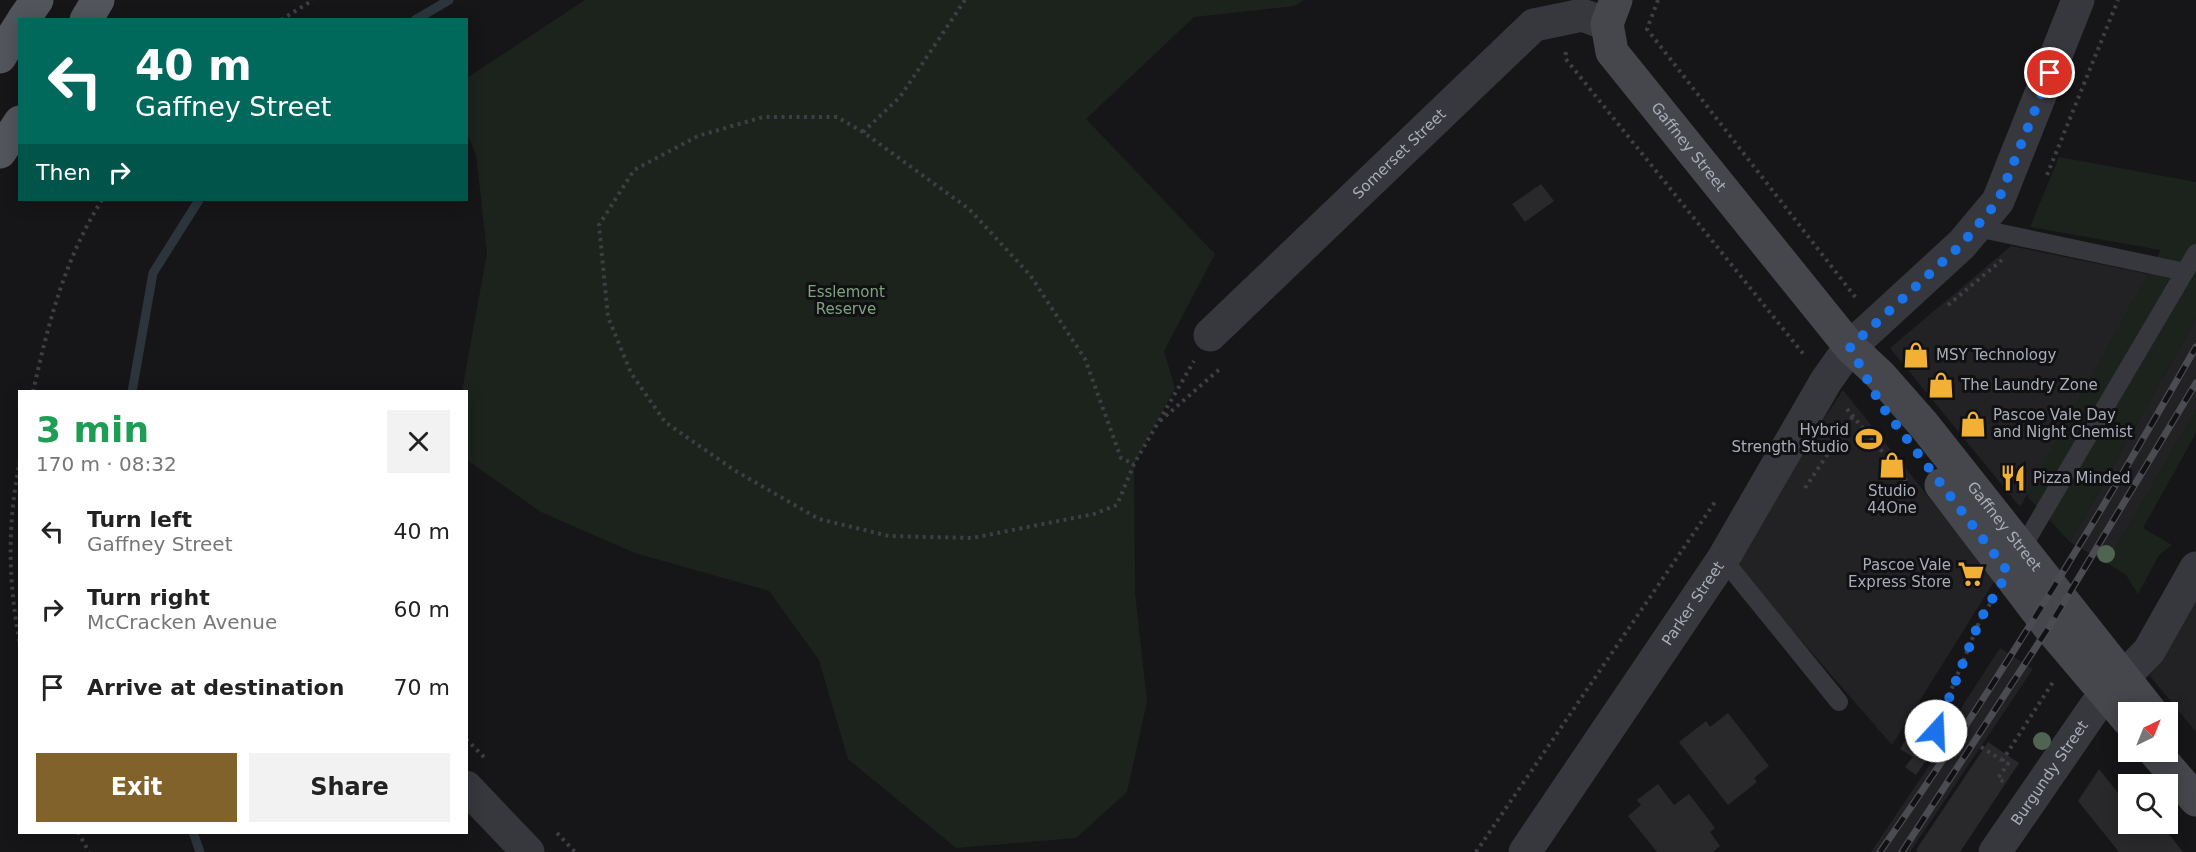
<!DOCTYPE html>
<html lang="en">
<head>
<meta charset="utf-8">
<style>
  :root { --surface:#fff; --page:#f2f2f2; --text:#222; --muted:#767676; --accent:#80622a }
  body { margin:0; font-family:"DejaVu Sans",sans-serif; background:var(--page); color:var(--text); height:100vh; display:flex; flex-direction:column; font-size:22px; white-space:nowrap }
  * { box-sizing:border-box; margin:0 }
  p { font-size:20px; color:var(--muted) }
  .icon { flex:none; width:33px; height:33px; fill:none; stroke:currentColor; stroke-width:2; stroke-linecap:round; stroke-linejoin:round }
  .map { position:relative; flex:1; overflow:hidden }
  .sheet { position:absolute; left:18px; top:390px; width:450px; height:444px; display:flex; flex-direction:column; background:var(--surface); border-radius:0px; box-shadow:0 3px 15px #0003 }
  .sheet>* { flex:none }
  .guide { position:absolute; left:18px; top:18px; width:450px; height:183px; border-radius:0px; box-shadow:0 3px 15px #0003; background:#00695c; color:#fff; overflow:hidden }
  .needle { width:39px; rotate:43deg }
  .controls { position:absolute; left:2118px; top:702px; display:grid; gap:12px }
  .controls a { display:grid; place-items:center; width:60px; height:60px; border-radius:0px; background:var(--surface); box-shadow:0 3px 15px #0003; font-size:30px }
  .pin { position:absolute; display:grid; place-items:center; width:51px; height:51px; color:#fff; margin:-26px; border:3px solid #fff; border-radius:50%; box-shadow:0 2px 6px #0007 }
  .me { position:absolute; width:66px; margin:-33px; rotate:20deg; stroke-linejoin:round; filter:drop-shadow(0 0 4px #0008) }
  .turn { display:flex; align-items:center; gap:21px; height:126px; padding:0 18px; font-size:27px }
  .turn .icon { width:78px; height:78px; stroke-width:2.5 }
  .turn b { display:block; font-size:42px; line-height:51px }
  .then { display:flex; align-items:center; height:57px; padding:0 18px; background:#0003; gap:12px; font-size:22px }
  .round { display:grid; place-items:center; flex:none; width:63px; height:63px; border-radius:0px; background:var(--page) }
  .head { display:flex; align-items:center; justify-content:space-between; height:102px; padding:0 18px }
  h1 { font-size:36px; font-weight:700; line-height:45px; color:#1e9e55 }
  .cta { display:flex; gap:12px; margin-top:auto; padding:12px 18px }
  .cta a { flex:1; height:69px; border-radius:0px; background:var(--accent); color:#fff; font-size:24px; font-weight:700; line-height:69px; text-align:center }
  .cta a+a { background:var(--page); color:var(--text) }
  ul { padding:0; list-style:none }
  li { display:flex; align-items:center; gap:18px; height:78px; padding:0 18px }
  li div { flex:1 }
  li b { display:block; font-size:22px }
  li em { font-style:normal }
  .map>svg:first-child { display:block }
  .built { fill:#222225 }
  .green { fill:#1c231d }
  .lines { fill:none; stroke-linecap:round; stroke-linejoin:round }
  .stream { stroke:#2c353c; stroke-width:9 }
  .building { fill:#29292c }
  .path { stroke:#3d3f44; stroke-width:4; stroke-dasharray:3 4.5; stroke-linecap:butt }
  .service { stroke:#37383d; stroke-width:18 }
  .minor { stroke:#37383d; stroke-width:33 }
  .secondary { stroke:#45474d; stroke-width:33 }
  .primary { stroke:#53555c; stroke-width:33 }
  .rail-casing { stroke:#4a4c52; stroke-width:7 }
  .rail { stroke:#111113; stroke-width:4.5; stroke-dasharray:14; stroke-linecap:butt }
  .tree { fill:#506452 }
  .route { stroke:#1a73e8; stroke-width:10; stroke-dasharray:0 18 }
  .labels { text-anchor:middle; dominant-baseline:central; stroke-width:6; stroke-linejoin:round; paint-order:stroke }
  .street-label { font-size:15px; fill:#a8adb8; stroke:#111113 }
  .park-label { font-size:15px; fill:#7fa381; stroke:#111113 }
  .poi-label { font-size:15px; fill:#a8adb8; stroke:#111113; text-anchor:start }
</style>
</head>
<body>
<div class="map">
<svg width="2196" height="852" viewBox="0 0 2196 852">
  <rect width="100%" height="100%" fill="#161618"/>
  <!-- built -->
  <g class="built">
    <path d="M2011,246L2148,274L2020,507L1890,348Z"/>
    <path d="M2196,319V410L2107,563L2070,542Z"/>
    <path d="M1843,390L1995,580L1892,745L1730,558Z"/>
    <path d="M2196,599V732L2150,676Z"/>
    <path d="M2000,648L2033,669L1910,852H1871L1947,739L1943,736Z"/>
  </g>
  <!-- green -->
  <g class="green">
    <path d="M585,0H1304L1294,6L1194,17L1086,119L1215,254L1164,351L1175,388L1134,464L1135,592L1147,702L1127,792L1076,838L956,848L848,759L819,660L769,591L635,553L541,512L467,460L466,392L462,391L487,253L476,154L467,133V78Z"/>
    <path d="M2059,157L2196,182V319L2070,542L2026,495L2161,250L2030,227Z"/>
    <path d="M2196,410V433L2143,528L2172,545L2159,555L2138,594L2126,575L2107,563Z"/>
  </g>
  <g class="lines">
    <!-- stream -->
    <g class="stream">
      <path d="M415,20L449,0"/>
      <path d="M132,392L153,273L199,200"/>
      <path d="M193,832L200,852"/>
    </g>
  </g>
  <!-- building -->
  <g class="building">
    <path d="M1541,184L1554,201L1525,222L1512,204Z"/>
    <path d="M1728,713L1769,766L1754,778L1757,782L1728,805L1679,742L1706,721L1710,727Z"/>
    <path d="M1919,720L1943,736L1916,775L1905,767L1913,757L1900,749Z"/>
    <path d="M1988,742L2019,763L1960,852H1918L1916,850Z"/>
    <path d="M2099,769L2126,803L2128,801V824H2161L2183,852H2119L2078,801Z"/>
    <path d="M1658,784L1674,805L1689,794L1715,828L1710,832L1720,846L1713,852H1657L1628,816L1641,805L1637,800Z"/>
  </g>
  <g class="lines">
    <!-- path -->
    <g class="path">
      <path d="M965,0L900,97L863,132L969,209L1030,275L1085,359L1121,458L1134,464"/>
      <path d="M1658,0L1647,29L1856,298"/>
      <path d="M281,20L313,0"/>
      <path d="M1566,52L1565,58L1805,356"/>
      <path d="M863,132L837,117H763L698,136L634,170L599,225L608,317L631,373L665,422L734,470L819,519L889,536L972,538L1094,514L1117,505L1134,464L1194,361"/>
      <path d="M2047,175L2118,0"/>
      <path d="M1948,305L2002,260"/>
      <path d="M33,392C48,324 65,258 102,200"/>
      <path d="M1847,409L1909,484"/>
      <path d="M1160,421L1222,367"/>
      <path d="M20,460C7,526 8,579 20,645"/>
      <path d="M1805,488L1853,416"/>
      <path d="M466,739L485,758"/>
      <path d="M1941,747L1931,739L1980,620L1990,604"/>
      <path d="M1981,747L2008,764L1998,778L2004,782"/>
      <path d="M2002,761L2053,682"/>
      <path d="M78,832L89,852"/>
      <path d="M557,833L575,852"/>
      <path d="M1476,852L1715,502"/>
    </g>
    <!-- service -->
    <g class="service">
      <path d="M1977,228L2185,272"/>
      <path d="M2018,555L2196,253"/>
      <path d="M1723,559L1839,702"/>
    </g>
    <!-- minor -->
    <g class="minor">
      <path id="s1" d="M1210,335L1534,25L1582,15L1607,24"/>
      <path d="M466,787L528,852"/>
      <path id="s2" d="M1525,852L1723,559L1826,381L1850,347L1962,244L1998,201L2078,0"/>
      <path id="s3" d="M1995,852L2095,707L2149,651L2196,568"/>
    </g>
    <!-- secondary -->
    <g class="secondary">
      <path id="s4" d="M1616,0L1607,24L1612,52L1850,347L1880,375L1924,425L2151,712"/>
      <path d="M1941,485L2049,627L2128,720"/>
      <path d="M2155,752L2196,800"/>
    </g>
    <!-- primary -->
    <g class="primary">
      <path d="M23,20L37,0"/>
      <path d="M86,20L98,0"/>
      <path d="M0,57L20,25"/>
      <path d="M0,152L20,122"/>
    </g>
    <!-- rail casing -->
    <g class="rail-casing">
      <g id="rail">
        <path d="M1880,852C1994,689 2098,519 2196,347"/>
        <path d="M1902,852L2049,627L2196,383"/>
      </g>
    </g>
    <!-- rail -->
    <use href="#rail" class="rail"/>
  </g>
  <!-- trees -->
  <g class="tree">
    <circle cx="2106" cy="554" r="9"/>
    <circle cx="2042" cy="741" r="9"/>
  </g>
  <g class="lines">
    <!-- route -->
    <path class="route" d="M1936,731L1980,620L2008,572L1881,405L1850,347L1962,244L1998,201L2050,73"/>
  </g>
  <!-- icons -->
  <defs>
    <g id="shop-bare" transform="scale(2.07)"><path d="M-5-2.5h2.3a2.7 3.5 0 0 1 5.4 0H5L5.5 6h-11ZM-1.5-2.5h3a1.5 2.3 0 0 0-3 0Z" fill="#f2b134" stroke="#111113" stroke-width="2.5" paint-order="stroke"/></g>
    <g id="stadium-bare" transform="scale(2.07)"><path d="M0-5a6.5 5 0 1 0 0 10a6.5 5 0 1 0 0-10ZM-3.5-1.8h7v3.6h-7Z" fill="#f2b134" stroke="#111113" stroke-width="2.5" paint-order="stroke"/></g>
    <g id="restaurant-bare" transform="scale(2.07)"><path d="M-5-6h1v4h1v-4h1v4h1v-4h1v5L-1.5 .5V6h-2V.5L-5-1ZM5-6V6H3V1.5H1.5Q1.5-4 5-6Z" fill="#f2b134" stroke="#111113" stroke-width="2.5" paint-order="stroke"/></g>
    <g id="supermarket-bare" transform="scale(2.07)"><path d="M-6-5.5h2.5l.6 2H6L4.5 2H-2.5L-4.4-4H-6ZM-1.5 3.2a1.3 1.3 0 1 0 .1 0ZM3 3.2a1.3 1.3 0 1 0 .1 0Z" fill="#f2b134" stroke="#111113" stroke-width="2.5" paint-order="stroke"/></g>
  </defs>
  <g fill-rule="evenodd">
    <use href="#shop-bare" x="1916" y="355"/>
    <use href="#shop-bare" x="1941" y="385"/>
    <use href="#shop-bare" x="1973" y="424"/>
    <use href="#stadium-bare" x="1869" y="439"/>
    <use href="#shop-bare" x="1892" y="465"/>
    <use href="#restaurant-bare" x="2013" y="478"/>
    <use href="#supermarket-bare" x="1971" y="574"/>
  </g>
  <g class="labels">
    <!-- street labels -->
    <g class="street-label">
      <text stroke="none"><textPath href="#s4" startOffset="176">Gaffney Street</textPath></text>
      <text stroke="none"><textPath href="#s1" startOffset="262">Somerset Street</textPath></text>
      <text stroke="none"><textPath href="#s4" startOffset="670">Gaffney Street</textPath></text>
      <text stroke="none"><textPath href="#s2" startOffset="300">Parker Street</textPath></text>
      <text stroke="none"><textPath href="#s3" startOffset="96">Burgundy Street</textPath></text>
    </g>
    <!-- park labels -->
    <g class="park-label">
      <text x="846" y="292">Esslemont<tspan x="846" dy="17">Reserve</tspan></text>
    </g>
    <!-- poi labels -->
    <g class="poi-label">
      <text x="1936" y="355">MSY Technology</text>
      <text x="1961" y="385">The Laundry Zone</text>
      <text x="1993" y="415">Pascoe Vale Day<tspan x="1993" dy="17">and Night Chemist</tspan></text>
      <text x="1849" y="430" text-anchor="end">Hybrid<tspan x="1849" dy="17">Strength Studio</tspan></text>
      <text x="2033" y="478">Pizza Minded</text>
      <text x="1892" y="491" text-anchor="middle">Studio<tspan x="1892" dy="17">44One</tspan></text>
      <text x="1951" y="565" text-anchor="end">Pascoe Vale<tspan x="1951" dy="17">Express Store</tspan></text>
    </g>
  </g>
</svg>
<div class="controls">
<a><svg class="needle" viewBox="-14 -14 28 28"><path d="M0-13l5 13h-10z" fill="#e53935"/><path d="M0 13l5-13h-10z" fill="#767676"/></svg></a>
<a><svg class="icon" aria-label="search" viewBox="0 0 24 24"><circle cx="10" cy="10" r="6"/><path d="M15 15l6 6"/></svg></a>
</div>
<div class="pin" style="left:2050px;top:73px;background:#d93025"><svg class="icon" aria-label="arrive" viewBox="0 0 24 24"><path d="M6 21V4h12l-3 4 3 4H6"/></svg></div>
<svg class="me" style="left:1936px;top:731px" viewBox="-20 -20 40 40"><circle r="19" fill="#fff"/><path d="M0-13L10 11 0 6-10 11z" fill="#1a73e8"/></svg>
<div class="guide">
<div class="turn"><svg class="icon" aria-label="left" viewBox="0 0 24 24"><path d="M17 20v-9H6M10 6l-5 5 5 5"/></svg><div><b>40 m</b>Gaffney Street</div></div>
<div class="then">Then<svg class="icon" aria-label="right" viewBox="0 0 24 24"><path d="M7 20v-9h11M14 6l5 5-5 5"/></svg></div>
</div>
<section class="sheet">
<div class="head"><div><h1>3 min</h1><p>170 m · 08:32</p></div><a class="round"><svg class="icon" aria-label="close" viewBox="0 0 24 24"><path d="M6 6l12 12M18 6L6 18"/></svg></a></div>
<ul>
<li><svg class="icon" aria-label="left" viewBox="0 0 24 24"><path d="M17 20v-9H6M10 6l-5 5 5 5"/></svg><div><b>Turn left</b><p>Gaffney Street</p></div><em>40 m</em></li>
<li><svg class="icon" aria-label="right" viewBox="0 0 24 24"><path d="M7 20v-9h11M14 6l5 5-5 5"/></svg><div><b>Turn right</b><p>McCracken Avenue</p></div><em>60 m</em></li>
<li><svg class="icon" aria-label="arrive" viewBox="0 0 24 24"><path d="M6 21V4h12l-3 4 3 4H6"/></svg><div><b>Arrive at destination</b></div><em>70 m</em></li>
</ul>
<div class="cta"><a>Exit</a><a>Share</a></div>
</section>
</div>
</body>
</html>
